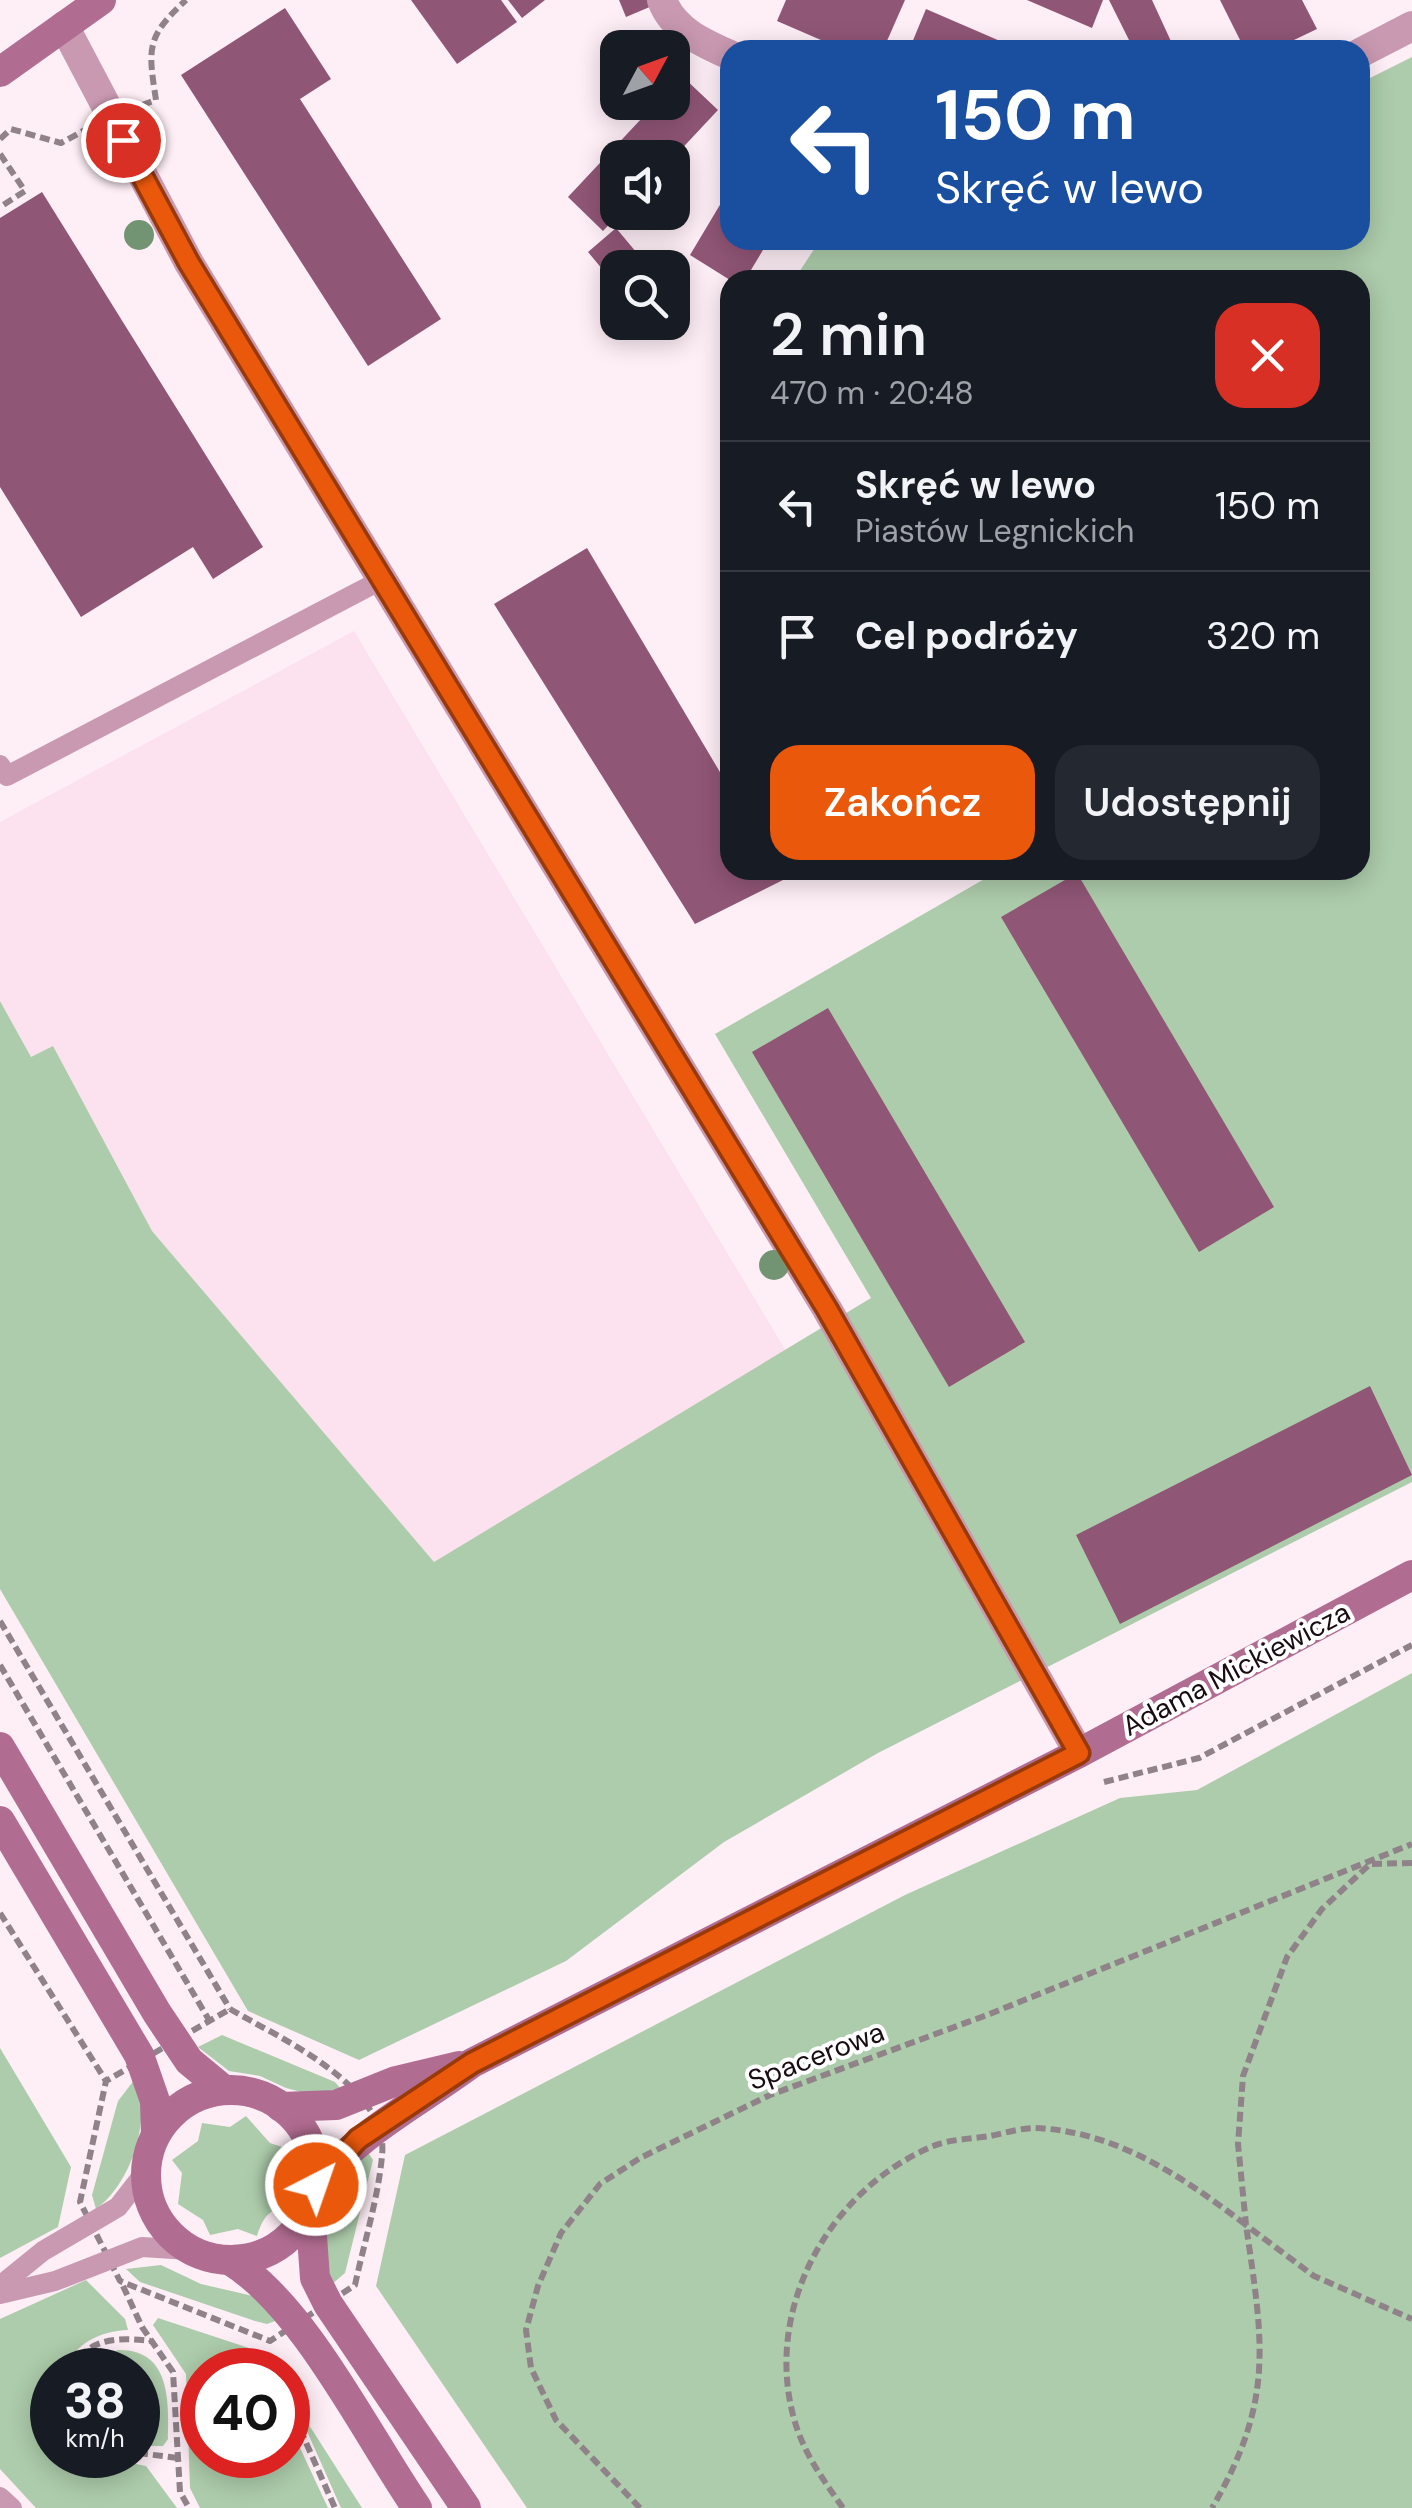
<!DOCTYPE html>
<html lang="pl">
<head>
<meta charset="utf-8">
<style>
  :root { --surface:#171b24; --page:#242831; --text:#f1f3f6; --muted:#9ea1a6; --line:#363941; --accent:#ea580c }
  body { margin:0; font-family:"DM Sans",sans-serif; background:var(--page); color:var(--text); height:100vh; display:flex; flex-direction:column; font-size:38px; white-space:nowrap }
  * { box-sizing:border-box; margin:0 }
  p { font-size:32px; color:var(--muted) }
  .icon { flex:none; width:55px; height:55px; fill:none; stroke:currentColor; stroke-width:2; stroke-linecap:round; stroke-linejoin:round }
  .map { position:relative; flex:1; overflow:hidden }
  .drawer { position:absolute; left:720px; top:270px; width:650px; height:610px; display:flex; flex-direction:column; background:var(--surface); border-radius:30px; box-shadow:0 5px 25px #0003 }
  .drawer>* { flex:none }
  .guide { position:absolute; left:720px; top:40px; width:650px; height:210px; border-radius:30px; box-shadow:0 5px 25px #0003; background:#1a4fa0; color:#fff; overflow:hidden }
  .needle { width:65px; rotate:49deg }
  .fabs { position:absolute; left:600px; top:30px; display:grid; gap:20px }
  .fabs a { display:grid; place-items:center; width:90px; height:90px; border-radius:20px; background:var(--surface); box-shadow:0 5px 25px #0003; font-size:50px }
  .speed { position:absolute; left:30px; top:2348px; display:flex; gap:20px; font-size:50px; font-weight:700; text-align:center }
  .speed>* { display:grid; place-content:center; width:130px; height:130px; border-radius:50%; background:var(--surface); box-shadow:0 5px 25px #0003; line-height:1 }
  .speed small { font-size:25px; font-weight:400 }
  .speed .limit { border:15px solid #d22; background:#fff; color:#111 }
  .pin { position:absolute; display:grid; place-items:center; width:85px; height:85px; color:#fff; margin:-42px; border:5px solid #fff; border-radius:50%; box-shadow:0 2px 10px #0007 }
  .me { position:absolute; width:110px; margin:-55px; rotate:41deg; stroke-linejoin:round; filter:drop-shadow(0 0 8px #0008) }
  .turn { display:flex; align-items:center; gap:35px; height:210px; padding:0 50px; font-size:45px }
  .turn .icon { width:130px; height:130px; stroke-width:2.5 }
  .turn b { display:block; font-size:70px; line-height:85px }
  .round { display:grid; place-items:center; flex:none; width:105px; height:105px; border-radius:30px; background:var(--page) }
  .head { display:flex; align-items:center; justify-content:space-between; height:170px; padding:0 50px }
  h1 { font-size:60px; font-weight:600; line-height:75px }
  .button { display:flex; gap:20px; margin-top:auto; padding:20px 50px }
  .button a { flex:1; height:115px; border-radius:30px; background:var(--accent); color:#fff; font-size:40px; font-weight:600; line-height:115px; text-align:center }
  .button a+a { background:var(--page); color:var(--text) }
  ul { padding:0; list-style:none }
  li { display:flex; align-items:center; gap:30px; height:130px; padding:0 50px; border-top:2px solid var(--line) }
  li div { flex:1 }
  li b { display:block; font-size:38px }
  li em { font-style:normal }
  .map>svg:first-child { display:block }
  .built { fill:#fce1ee }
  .green { fill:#adccab }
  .building { fill:#905676 }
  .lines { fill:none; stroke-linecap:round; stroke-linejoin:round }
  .path { stroke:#908289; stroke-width:6; stroke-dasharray:10 5; stroke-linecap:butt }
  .lane { stroke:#c999b1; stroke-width:20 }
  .street { stroke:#c999b1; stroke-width:30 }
  .secondary { stroke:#b16c91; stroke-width:30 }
  .tree { fill:#739473 }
  .route-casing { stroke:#983908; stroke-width:25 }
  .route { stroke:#ea580c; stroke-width:18 }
  .labels { text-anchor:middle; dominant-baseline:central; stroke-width:8; stroke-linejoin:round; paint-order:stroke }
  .street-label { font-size:28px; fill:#190d13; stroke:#fff }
</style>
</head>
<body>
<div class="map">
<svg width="1412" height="2508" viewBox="0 0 1412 2508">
  <rect width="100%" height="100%" fill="#feeef6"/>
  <!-- built -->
  <path class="built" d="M354,631L786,1351L434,1562L152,1231L53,1047L31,1058L0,1001V822Z"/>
  <!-- green -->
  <g class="green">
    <path d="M1412,57V1482L878,1753L724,1842L566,1961L359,2060L248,2011L0,1589V1001L31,1057L53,1046L152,1231L434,1562L871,1298L715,1034L1000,870H1360V280H794L820,240H1360V83Z"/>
    <path d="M1412,1673V2508H527L376,2286L405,2155L905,1895L1120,1798L1197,1790Z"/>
    <path d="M222,2035L335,2082L341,2089L309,2094L286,2088L260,2076L229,2071L198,2047Z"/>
    <path d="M0,2048L71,2167L58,2227L0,2258Z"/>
    <path d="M135,2079C153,2120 130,2184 96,2209L92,2195L118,2101Z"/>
    <path d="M246,2116L270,2143L288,2149L282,2168L289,2205C269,2209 263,2217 257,2236L238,2229L210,2235L203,2220L178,2204L182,2173L172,2160L198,2141L202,2123L230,2127Z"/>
    <path d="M367,2151L373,2160L345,2273L331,2285C309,2242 337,2181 367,2151Z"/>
    <path d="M161,2265L201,2284L253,2296L278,2320L267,2324L255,2321L140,2282L126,2269Z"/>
    <path d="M86,2280L125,2319L128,2330C100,2331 76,2343 63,2370H52V2455H91L146,2466L177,2508H36L0,2469V2319Z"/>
    <path d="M158,2318L249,2348L264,2370H202V2455H288V2422L328,2508H200L190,2488L186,2374L153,2325Z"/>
    <path d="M118,2350C170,2349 169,2400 168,2439L163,2446H138V2370H85L96,2358Z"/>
    <path d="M299,2413L302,2414L362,2508H341Z"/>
  </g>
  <!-- building -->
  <g class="building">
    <path d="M411,0H501L517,22L457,64Z"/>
    <path d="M508,0H545L522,18Z"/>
    <path d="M619,0H649L652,6L626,17Z"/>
    <path d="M786,0H905L883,50H844L777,21Z"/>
    <path d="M1027,0H1103L1092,28Z"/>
    <path d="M1109,0H1152L1175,50H1134Z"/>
    <path d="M1220,0H1302L1317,29L1273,50H1245Z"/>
    <path d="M285,8L331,79L300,99L441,319L368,366L181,75Z"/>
    <path d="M926,9L1021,50H909Z"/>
    <path d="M682,76L718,110L673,158H618V212H621L603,231L568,197L657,102H672V86Z"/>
    <path d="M730,188V240H769L745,280H730L690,255Z"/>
    <path d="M42,192L263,547L213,579L193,547L81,617L0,487V218Z"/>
    <path d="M616,228L647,265L618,268V288L588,252Z"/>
    <path d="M587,548L730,789V870H803L695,924L494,604Z"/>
    <path d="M1077,873L1274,1207L1199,1252L1001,917Z"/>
    <path d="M828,1008L1025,1342L949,1387L752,1052Z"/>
    <path d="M1370,1386L1412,1475L1120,1624L1076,1535Z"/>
  </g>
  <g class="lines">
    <!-- path -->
    <g class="path">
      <path d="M142,105L156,100C148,48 146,37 186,0"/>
      <path d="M0,139L11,129L61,143L85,130"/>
      <path d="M0,154L25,191L0,207"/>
      <path d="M0,1621L230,2009"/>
      <path d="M0,1665L209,2020"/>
      <path d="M1104,1782L1199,1758L1412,1645"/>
      <path d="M1412,1863L1370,1864L1322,1909L1287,1957L1243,2076L1238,2144L1246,2225L1314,2276L1412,2319"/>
      <path d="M0,1913L106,2081"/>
      <path d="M230,2009C279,2038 390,2086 382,2156C378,2199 364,2243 355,2285L270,2341L120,2281L80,2202L106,2081Z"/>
      <path d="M123,2286L142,2327L173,2372L180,2492L189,2508"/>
      <path d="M71,2370C88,2337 119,2337 151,2341"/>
      <path d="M288,2402L335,2508"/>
      <path d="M138,2453L178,2458"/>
      <path d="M640,2508L556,2420L531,2368L526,2330L538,2286L561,2233L600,2184L640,2158L770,2095L987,2015L1412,1844"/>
      <path d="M843,2508C822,2478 802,2451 793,2415C765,2307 829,2191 931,2147C948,2139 972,2139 990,2136C1005,2133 1021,2128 1035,2128C1117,2131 1184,2178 1246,2225C1263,2343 1275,2400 1212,2508"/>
    </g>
    <!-- lane -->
    <g class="lane">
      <path d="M0,765L7,776L383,579"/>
      <path d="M0,2286L43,2251L118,2207L146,2171"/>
      <path d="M0,2294L55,2281L142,2247L189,2250"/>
      <path d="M0,2497L12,2508"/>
    </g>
    <!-- street -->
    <g class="street">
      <path d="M662,0C673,30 703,43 730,55"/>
      <path d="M64,26L189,263L827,1309L1079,1753"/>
      <path d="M1360,53L1412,26"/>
    </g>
    <!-- secondary -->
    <g class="secondary">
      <path d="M0,72L101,0"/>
      <path d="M0,1747L157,2013L189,2061L224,2090"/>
      <path d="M0,1821L139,2055L155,2101L156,2134"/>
      <circle cx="231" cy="2175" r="85"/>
      <path d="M281,2107L336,2105L396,2081L459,2066"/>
      <path d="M316,2185C358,2133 418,2103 472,2063L1079,1753L1412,1575"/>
      <path d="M310,2209L315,2278L328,2304L466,2508"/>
      <path d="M231,2261C305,2307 366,2434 417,2508"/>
    </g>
  </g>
  <!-- trees -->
  <g class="tree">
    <circle cx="139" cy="235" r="15"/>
    <circle cx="774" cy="1265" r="15"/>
  </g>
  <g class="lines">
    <!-- route casing -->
    <g class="route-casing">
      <path id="route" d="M123,140L189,263L827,1309L1079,1753L472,2063L358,2139L316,2185"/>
    </g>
    <!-- route -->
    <use href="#route" class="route"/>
  </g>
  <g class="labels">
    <!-- street labels -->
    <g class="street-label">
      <text transform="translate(1236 1669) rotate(-28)">Adama Mickiewicza</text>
      <text transform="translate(816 2056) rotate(-21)">Spacerowa</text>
    </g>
  </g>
</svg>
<div class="fabs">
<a><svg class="needle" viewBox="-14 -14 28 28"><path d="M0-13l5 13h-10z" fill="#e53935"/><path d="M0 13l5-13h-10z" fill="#9ea1a6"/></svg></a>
<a><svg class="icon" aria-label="sound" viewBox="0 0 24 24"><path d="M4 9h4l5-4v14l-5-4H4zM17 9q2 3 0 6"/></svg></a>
<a><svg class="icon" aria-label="search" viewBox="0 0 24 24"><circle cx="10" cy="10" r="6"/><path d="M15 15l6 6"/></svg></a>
</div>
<div class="speed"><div>38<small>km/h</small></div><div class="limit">40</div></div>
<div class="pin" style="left:123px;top:140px;background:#d93025"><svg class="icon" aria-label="arrive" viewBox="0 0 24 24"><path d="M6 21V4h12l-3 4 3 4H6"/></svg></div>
<svg class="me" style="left:316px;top:2185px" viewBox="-20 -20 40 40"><circle r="17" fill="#ea580c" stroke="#fff" stroke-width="3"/><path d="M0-11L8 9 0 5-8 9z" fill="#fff"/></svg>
<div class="guide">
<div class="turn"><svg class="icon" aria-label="left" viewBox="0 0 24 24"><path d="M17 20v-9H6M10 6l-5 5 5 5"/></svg><div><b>150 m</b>Skręć w lewo</div></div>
</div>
<section class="drawer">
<div class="head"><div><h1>2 min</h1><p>470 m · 20:48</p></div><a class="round" style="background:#d93025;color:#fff"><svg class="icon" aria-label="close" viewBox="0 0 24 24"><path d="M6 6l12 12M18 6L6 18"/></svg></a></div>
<ul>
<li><svg class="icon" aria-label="left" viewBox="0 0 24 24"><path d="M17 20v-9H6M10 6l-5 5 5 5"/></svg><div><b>Skręć w lewo</b><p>Piastów Legnickich</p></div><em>150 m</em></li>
<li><svg class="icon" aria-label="arrive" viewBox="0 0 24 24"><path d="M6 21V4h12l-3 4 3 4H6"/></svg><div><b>Cel podróży</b></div><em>320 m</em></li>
</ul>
<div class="button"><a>Zakończ</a><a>Udostępnij</a></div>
</section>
</div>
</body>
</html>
